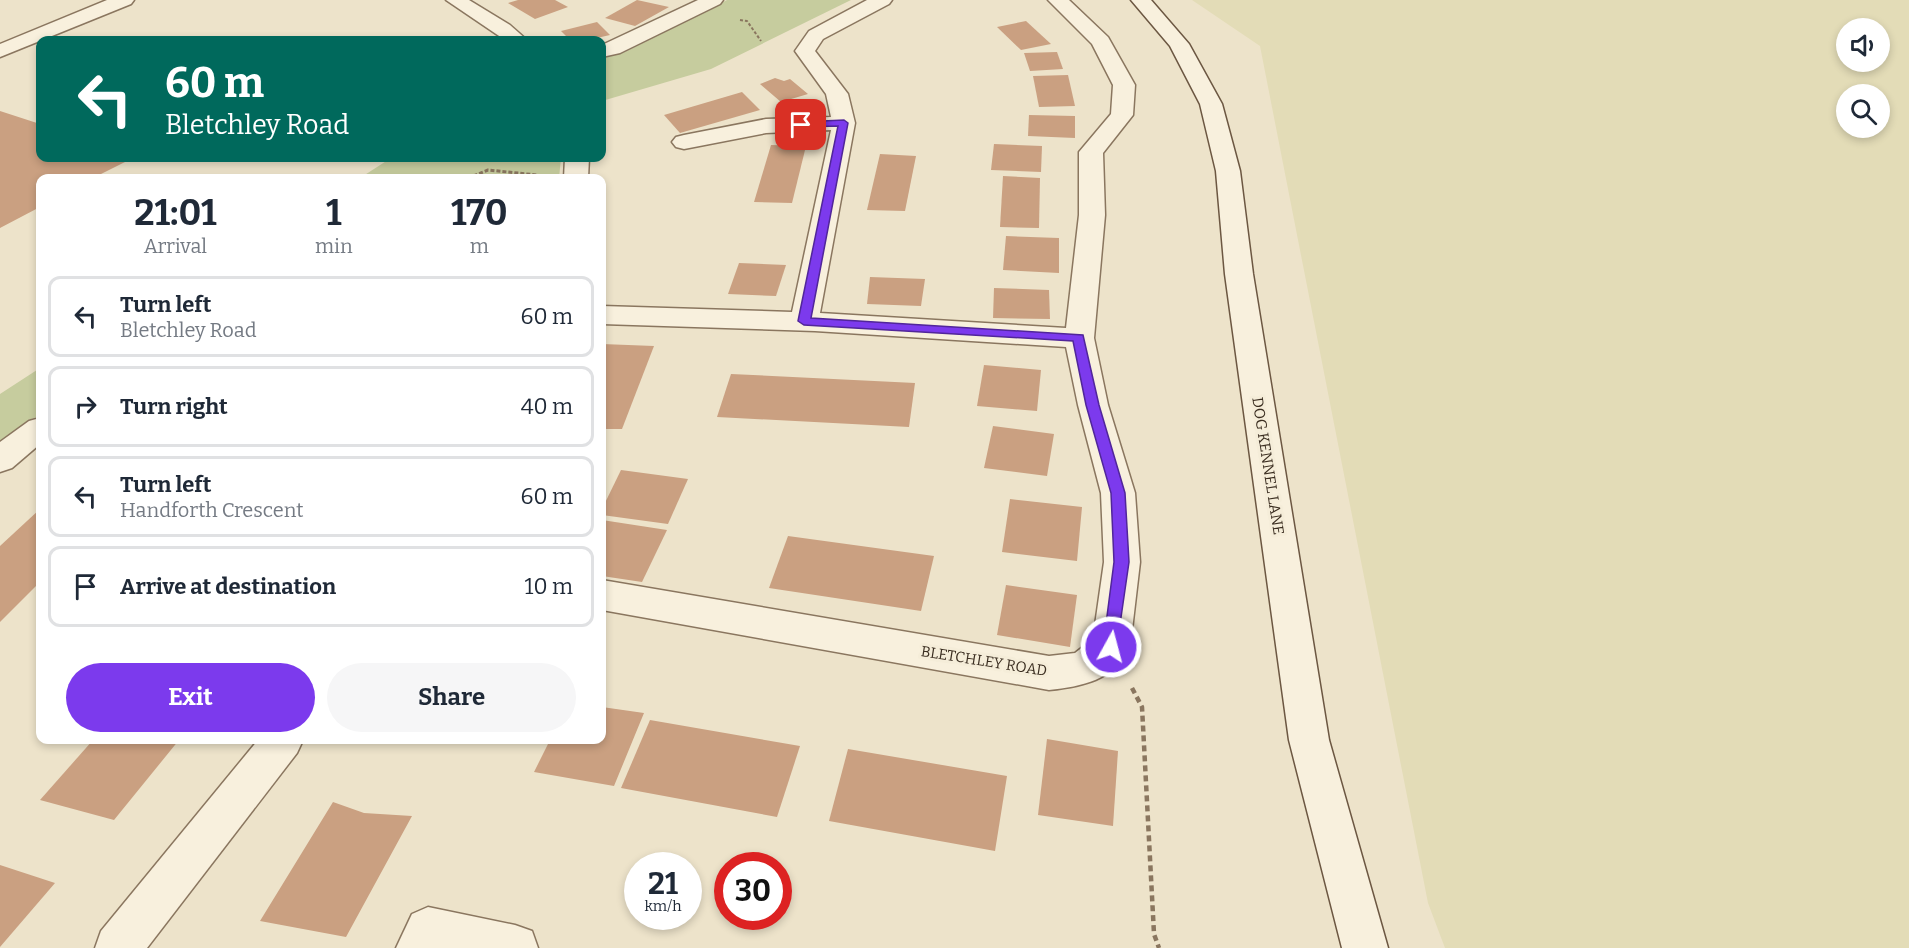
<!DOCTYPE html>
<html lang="en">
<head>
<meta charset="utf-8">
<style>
  :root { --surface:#fff; --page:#f6f6f7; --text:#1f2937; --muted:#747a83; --line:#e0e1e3; --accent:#7c3aed }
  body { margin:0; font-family:Bitter,serif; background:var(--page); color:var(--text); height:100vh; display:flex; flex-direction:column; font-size:22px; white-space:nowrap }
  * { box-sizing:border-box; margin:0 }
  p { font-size:20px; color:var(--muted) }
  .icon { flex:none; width:33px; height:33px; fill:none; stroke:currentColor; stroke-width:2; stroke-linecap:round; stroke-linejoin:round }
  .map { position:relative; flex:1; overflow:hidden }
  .drawer { position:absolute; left:36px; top:174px; width:570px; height:570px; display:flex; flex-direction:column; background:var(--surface); border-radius:12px; box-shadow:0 3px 9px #0003 }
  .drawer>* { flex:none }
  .banner { position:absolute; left:36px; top:36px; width:570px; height:126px; border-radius:12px; box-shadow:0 3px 9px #0003; background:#00695c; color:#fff; overflow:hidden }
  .fabs { position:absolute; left:1836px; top:18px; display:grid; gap:12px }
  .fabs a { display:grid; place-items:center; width:54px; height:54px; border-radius:50%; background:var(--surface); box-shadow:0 3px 9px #0003; font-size:30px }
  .speed { position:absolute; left:624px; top:852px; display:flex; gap:12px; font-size:30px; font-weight:700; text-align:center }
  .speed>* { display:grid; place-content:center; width:78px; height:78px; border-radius:50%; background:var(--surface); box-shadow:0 3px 9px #0003; line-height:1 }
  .speed small { font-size:15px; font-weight:400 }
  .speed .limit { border:9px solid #d22; background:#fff; color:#111 }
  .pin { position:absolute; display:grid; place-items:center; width:51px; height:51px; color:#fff; margin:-26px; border-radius:12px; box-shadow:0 3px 9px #0006 }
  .me { position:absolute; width:66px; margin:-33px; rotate:7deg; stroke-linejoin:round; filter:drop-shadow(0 0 4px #0008) }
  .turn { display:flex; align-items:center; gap:21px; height:126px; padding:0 30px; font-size:27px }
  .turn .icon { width:78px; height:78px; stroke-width:2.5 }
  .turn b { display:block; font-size:42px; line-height:51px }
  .eta { display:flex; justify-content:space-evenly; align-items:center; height:102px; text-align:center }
  .eta b { font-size:36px; font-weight:700; line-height:42px }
  .action { display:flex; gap:12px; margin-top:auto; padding:12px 30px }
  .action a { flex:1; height:69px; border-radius:36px; background:var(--accent); color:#fff; font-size:24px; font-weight:700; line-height:69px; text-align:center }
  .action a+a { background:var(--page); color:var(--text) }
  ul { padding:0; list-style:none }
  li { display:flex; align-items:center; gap:18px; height:81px; margin:0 12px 9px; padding:0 18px; border:3px solid var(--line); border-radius:12px }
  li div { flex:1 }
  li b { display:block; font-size:22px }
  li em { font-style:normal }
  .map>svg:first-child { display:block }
  .farmland { fill:#e3dcb7; fill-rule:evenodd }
  .green { fill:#c6cc9e }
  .building { fill:#caa081 }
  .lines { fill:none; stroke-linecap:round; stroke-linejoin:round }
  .street-casing { stroke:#8a765f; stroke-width:3 }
  .secondary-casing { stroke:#6c5742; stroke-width:3 }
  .path-far2 { stroke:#8a765f; stroke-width:2; stroke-dasharray:3 2; stroke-linecap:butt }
  .path-far1 { stroke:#8a765f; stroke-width:3; stroke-dasharray:4 2; stroke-linecap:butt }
  .path { stroke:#8a765f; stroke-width:4.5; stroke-dasharray:6 4; stroke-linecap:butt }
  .street { fill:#f8f0dd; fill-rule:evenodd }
  .secondary { fill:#f8f0dd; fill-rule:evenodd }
  .route { fill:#7c3aed; stroke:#51269a; stroke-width:1.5 }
  .labels { text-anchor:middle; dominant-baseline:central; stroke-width:6; stroke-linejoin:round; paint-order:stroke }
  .street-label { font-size:15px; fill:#3b2e21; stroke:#f5edd9 }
</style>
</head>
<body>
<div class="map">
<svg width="1909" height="948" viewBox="0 0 1909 948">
  <rect width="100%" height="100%" fill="#ede3ca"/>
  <!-- farmland -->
  <path class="farmland" d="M1192,0H1909V948H1445L1428,903L1260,46ZM1846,28H1880V62H1846ZM1846,94H1880V128H1846Z"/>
  <!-- green -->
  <g class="green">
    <path d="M727,0H851L711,69L602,101V56L625,52Z"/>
    <path d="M391,158H561L559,178H360Z"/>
    <path d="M40,368V416L28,420L0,444V394Z"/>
  </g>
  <!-- building -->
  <g class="building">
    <path d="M518,0H555L568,7L535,19L508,3Z"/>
    <path d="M637,0L669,7L635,26L605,18Z"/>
    <path d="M1026,21L1051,44L1021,50L997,27Z"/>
    <path d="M597,22L610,35L588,40H570L561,31Z"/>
    <path d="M1057,52L1063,69L1030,71L1024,53Z"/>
    <path d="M1068,75L1075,106L1039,107L1033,76Z"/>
    <path d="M775,78L784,81L790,79L808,94L781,102L760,84Z"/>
    <path d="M742,92L760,110L680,133L664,115Z"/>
    <path d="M0,111L40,124V158H133L93,178H40V207L0,228Z"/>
    <path d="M1029,115L1075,116V138L1028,136Z"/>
    <path d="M994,144L1042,146L1041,172L991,170Z"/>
    <path d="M771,145L806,146L792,203L754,202Z"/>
    <path d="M880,154L916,156L905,211L867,210Z"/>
    <path d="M1003,176L1040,178L1039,228L1000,227Z"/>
    <path d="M1006,236L1059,238V273L1003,270Z"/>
    <path d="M739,263L786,265L776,296L728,294Z"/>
    <path d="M870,277L925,279L921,306L867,304Z"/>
    <path d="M994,288L1049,290L1050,319L993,318Z"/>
    <path d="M602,344L654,346L622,429H602Z"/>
    <path d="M984,365L1041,370L1037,411L977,406Z"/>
    <path d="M731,374L915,383L909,427L717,417Z"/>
    <path d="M993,426L1054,434L1047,476L984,468Z"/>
    <path d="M621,470L688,479L668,524L602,515V509Z"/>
    <path d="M1010,499L1082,507L1077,561L1002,552Z"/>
    <path d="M40,509V582L0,622V546Z"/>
    <path d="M602,520L667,530L642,582L602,576Z"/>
    <path d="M788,536L934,556L921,611L769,588Z"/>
    <path d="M1006,585L1077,595L1070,647L997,635Z"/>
    <path d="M602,707L644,713L614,786L534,772L550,740H602Z"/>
    <path d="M650,720L800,746L777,817L621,788Z"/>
    <path d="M1047,739L1118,751L1113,826L1038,815Z"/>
    <path d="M93,740H179L114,820L40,800Z"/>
    <path d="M848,749L1007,776L995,851L829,821Z"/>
    <path d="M333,802L364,813L412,816L346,937L260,921Z"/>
    <path d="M0,865L55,883L0,947Z"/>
  </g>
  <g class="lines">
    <!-- street casing -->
    <g class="street-casing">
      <g id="street">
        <path d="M107,0H134L131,4L0,57V44Z"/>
        <path d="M446,0H469L510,25L527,40H505Z"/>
        <path d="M698,0H723L720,4L620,53L602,57V45Z"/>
        <path d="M867,0H892L889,4L823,39L815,51L848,94L855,123L820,313L1066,328L1079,215V152L1111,114L1113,85L1092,44L1048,0H1069L1108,37L1135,85L1133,115L1103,153L1105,215L1094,338L1108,405L1135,493L1140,562L1130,647C1113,681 1083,686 1049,690L602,610V580L1049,656L1075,653L1093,639L1104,562L1101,493L1078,405L1066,347L815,331L602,324V306L792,312L831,130L766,133L684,149L676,147L672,142L676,137L684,135L766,119L831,117L826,94L795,51L809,31Z"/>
        <path d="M565,158H589L588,178H564Z"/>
        <path d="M40,418V444L12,468L0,472V442L29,421Z"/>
        <path d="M258,740H303L297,753L147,948H95L101,931Z"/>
        <path d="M428,907L515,925L532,931L538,948H396L412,914Z"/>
      </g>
    </g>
    <!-- secondary casing -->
    <g class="secondary-casing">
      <path id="secondary" d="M1131,0H1151L1189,44L1222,104L1240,171L1253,274L1329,740L1388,948H1342L1289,740L1225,274L1216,171L1200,104L1170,46Z"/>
    </g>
    <!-- path-far2 -->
    <path class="path-far2" d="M740,20L747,21L761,41"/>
    <!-- path-far1 -->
    <path class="path-far1" d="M468,178L488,170L537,175"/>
    <!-- path -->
    <path class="path" d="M1132,688L1142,707L1154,934L1159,948"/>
    <!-- street -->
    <use href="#street" class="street"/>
    <!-- secondary -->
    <use href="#secondary" class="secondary"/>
  </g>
  <!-- route -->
  <path class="route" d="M844,120L848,123L811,318L1083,335L1099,405L1125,493L1129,562L1116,652L1111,654L1105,652L1103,647L1114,562L1111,493L1086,405L1073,341L804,325L798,321L838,126L801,127L797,125L801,122Z"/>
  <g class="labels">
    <!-- street labels -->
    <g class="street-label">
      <text transform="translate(1268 466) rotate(81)">DOG KENNEL LANE</text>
      <text transform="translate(984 661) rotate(9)">BLETCHLEY ROAD</text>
    </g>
  </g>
</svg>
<div class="fabs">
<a><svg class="icon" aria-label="sound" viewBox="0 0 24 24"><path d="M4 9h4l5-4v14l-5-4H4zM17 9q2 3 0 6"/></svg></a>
<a><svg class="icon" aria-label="search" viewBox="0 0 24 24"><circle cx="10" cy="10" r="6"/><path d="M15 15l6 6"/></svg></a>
</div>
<div class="speed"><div>21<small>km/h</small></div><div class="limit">30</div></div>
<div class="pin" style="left:801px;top:125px;background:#d93025"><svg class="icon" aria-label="arrive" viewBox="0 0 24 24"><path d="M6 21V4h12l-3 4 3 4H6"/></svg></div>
<svg class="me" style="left:1111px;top:647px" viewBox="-20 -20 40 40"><circle r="17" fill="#7c3aed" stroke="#fff" stroke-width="3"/><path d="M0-11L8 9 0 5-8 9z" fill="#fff"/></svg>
<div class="banner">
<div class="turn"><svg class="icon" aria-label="left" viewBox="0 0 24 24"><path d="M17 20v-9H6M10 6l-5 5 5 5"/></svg><div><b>60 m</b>Bletchley Road</div></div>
</div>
<section class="drawer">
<div class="eta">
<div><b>21:01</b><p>Arrival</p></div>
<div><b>1</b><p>min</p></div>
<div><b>170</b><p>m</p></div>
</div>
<ul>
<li><svg class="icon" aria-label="left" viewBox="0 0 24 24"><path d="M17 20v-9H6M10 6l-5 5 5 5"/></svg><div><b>Turn left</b><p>Bletchley Road</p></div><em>60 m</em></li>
<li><svg class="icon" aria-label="right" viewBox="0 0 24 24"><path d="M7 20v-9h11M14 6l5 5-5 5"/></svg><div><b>Turn right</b></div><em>40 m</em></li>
<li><svg class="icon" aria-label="left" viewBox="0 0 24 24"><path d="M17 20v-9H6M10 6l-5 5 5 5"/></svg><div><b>Turn left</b><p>Handforth Crescent</p></div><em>60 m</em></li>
<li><svg class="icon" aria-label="arrive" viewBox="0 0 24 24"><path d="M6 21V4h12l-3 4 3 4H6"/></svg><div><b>Arrive at destination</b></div><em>10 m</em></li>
</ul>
<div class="action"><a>Exit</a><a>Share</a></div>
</section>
</div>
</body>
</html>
